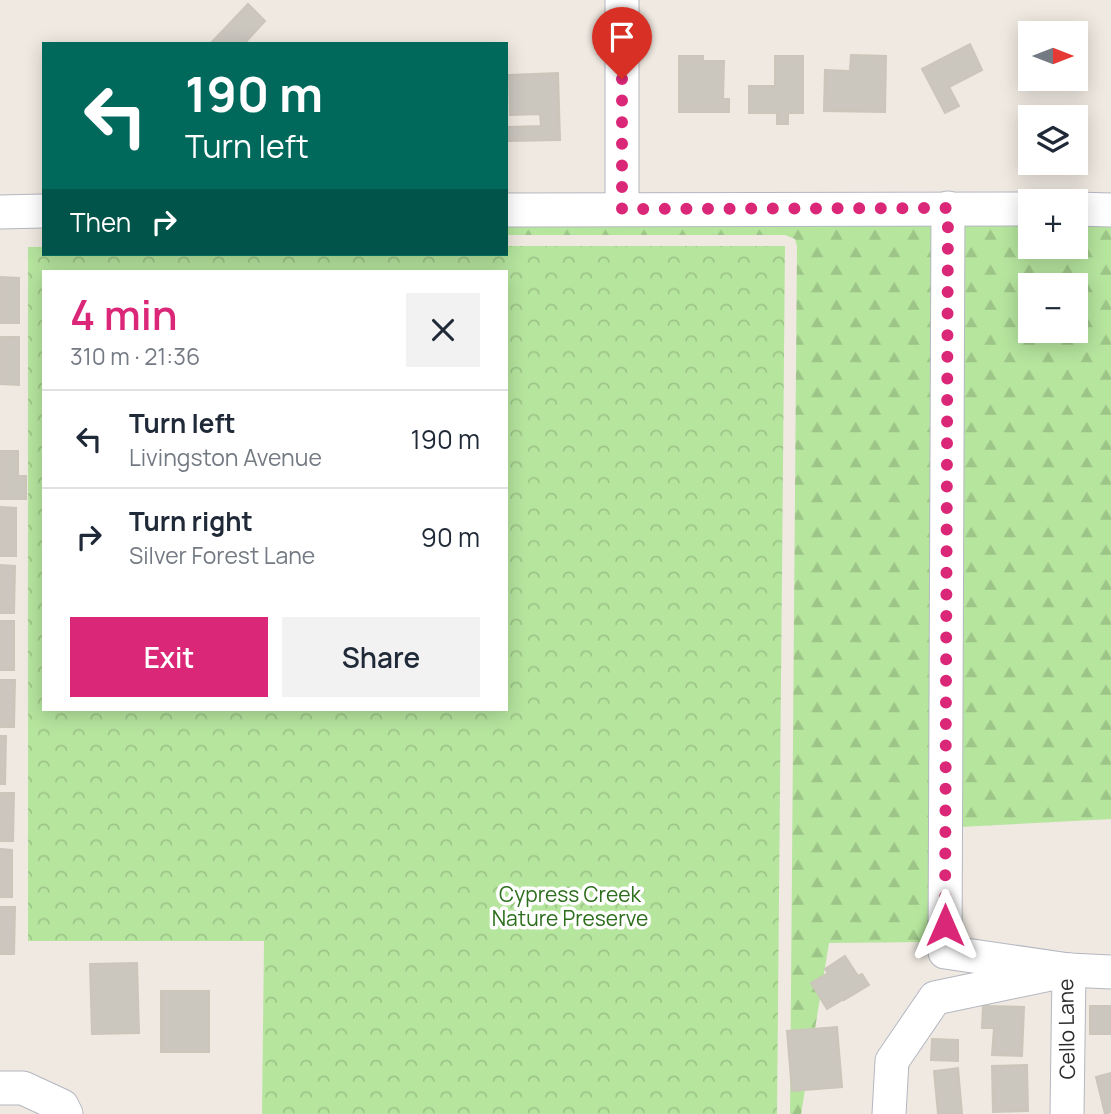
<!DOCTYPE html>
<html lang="en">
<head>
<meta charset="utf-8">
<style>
  :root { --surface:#fff; --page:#f2f2f3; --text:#1f2937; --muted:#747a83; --line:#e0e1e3; --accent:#db2777 }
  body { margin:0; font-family:Manrope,sans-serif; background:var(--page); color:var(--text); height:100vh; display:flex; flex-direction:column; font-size:26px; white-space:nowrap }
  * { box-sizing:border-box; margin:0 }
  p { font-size:23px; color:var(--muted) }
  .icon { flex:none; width:38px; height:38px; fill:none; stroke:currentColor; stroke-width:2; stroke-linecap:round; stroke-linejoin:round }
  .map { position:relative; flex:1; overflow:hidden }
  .drawer { position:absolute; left:42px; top:270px; width:466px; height:441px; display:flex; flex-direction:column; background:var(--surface); border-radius:0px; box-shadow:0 4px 18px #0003 }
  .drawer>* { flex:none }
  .banner { position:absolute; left:42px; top:42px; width:466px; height:214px; border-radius:0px; box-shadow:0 4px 18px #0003; background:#00695c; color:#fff; overflow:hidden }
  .needle { width:46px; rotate:90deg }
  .tools { position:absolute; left:1018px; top:21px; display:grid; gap:14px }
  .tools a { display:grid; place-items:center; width:70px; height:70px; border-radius:0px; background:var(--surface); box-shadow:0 4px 18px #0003; font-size:35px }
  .pin { position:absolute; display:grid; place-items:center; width:60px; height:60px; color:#fff; margin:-72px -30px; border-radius:50% 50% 50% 0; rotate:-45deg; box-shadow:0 0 7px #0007 }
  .pin .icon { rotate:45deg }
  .me { position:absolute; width:77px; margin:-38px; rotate:0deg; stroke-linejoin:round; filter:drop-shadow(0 0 5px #0008) }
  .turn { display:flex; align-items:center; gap:24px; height:147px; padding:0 28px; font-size:32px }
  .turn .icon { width:91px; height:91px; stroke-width:2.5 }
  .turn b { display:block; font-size:49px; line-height:60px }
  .then { display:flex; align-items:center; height:66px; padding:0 28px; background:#0003; gap:14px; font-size:26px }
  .round { display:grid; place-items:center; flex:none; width:74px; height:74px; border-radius:0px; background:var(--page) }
  .head { display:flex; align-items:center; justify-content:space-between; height:119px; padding:0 28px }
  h1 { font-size:42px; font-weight:600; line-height:52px; color:var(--accent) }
  .cta { display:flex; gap:14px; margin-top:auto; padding:14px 28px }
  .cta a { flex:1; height:80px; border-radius:0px; background:var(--accent); color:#fff; font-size:28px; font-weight:600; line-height:80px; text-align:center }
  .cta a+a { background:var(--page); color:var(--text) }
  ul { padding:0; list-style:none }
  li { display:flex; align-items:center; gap:21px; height:98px; padding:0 28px; border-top:2px solid var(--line) }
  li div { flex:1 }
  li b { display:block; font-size:26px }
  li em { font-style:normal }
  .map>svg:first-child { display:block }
  .forest { fill:url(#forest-firs); fill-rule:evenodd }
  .park { fill:url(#park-crowns); fill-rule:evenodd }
  .building { fill:#cbc7bf; stroke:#cbc5ba; stroke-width:2 }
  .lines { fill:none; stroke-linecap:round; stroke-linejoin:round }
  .minor-casing { stroke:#b4b7c1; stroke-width:35 }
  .minor { stroke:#fff; stroke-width:33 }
  .route { stroke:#db2777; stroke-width:12; stroke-dasharray:0 21.6 }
  .labels { text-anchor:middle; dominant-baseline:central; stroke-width:7; stroke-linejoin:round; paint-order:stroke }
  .park-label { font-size:21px; fill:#2c6e1b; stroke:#fff }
  .street-label { font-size:21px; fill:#2e2e2e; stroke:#fff }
</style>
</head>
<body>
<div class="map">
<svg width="1111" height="1114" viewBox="0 0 1111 1114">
  <defs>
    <pattern id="forest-firs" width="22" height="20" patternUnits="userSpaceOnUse" patternTransform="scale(1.75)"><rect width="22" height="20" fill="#b6e59e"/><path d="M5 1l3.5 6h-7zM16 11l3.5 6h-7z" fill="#9dc588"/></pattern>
    <pattern id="park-crowns" width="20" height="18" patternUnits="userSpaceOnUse" patternTransform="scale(1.75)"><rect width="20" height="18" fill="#b6e59e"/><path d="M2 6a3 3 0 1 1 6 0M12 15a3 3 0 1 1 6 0" fill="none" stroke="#9dc588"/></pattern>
  </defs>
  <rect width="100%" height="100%" fill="#efe9e1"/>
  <!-- forest -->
  <g class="forest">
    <path d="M934,221L930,942L829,943L801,1114H790L797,246L795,239L785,235H506V223Z"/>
    <path d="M963,221L1031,222V247H1076V222L1111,223V819L960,827ZM1031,285H1076V331H1031Z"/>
  </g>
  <!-- park -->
  <path class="park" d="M506,246H785L777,1114H262L264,941H28V247H44V254H506ZM44,271H506V709H44Z"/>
  <!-- building -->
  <g class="building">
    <path d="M248,4L265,21L244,44H210Z"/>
    <path d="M970,44L982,70L949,87L959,106L945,113L922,69Z"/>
    <path d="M851,55L886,56L885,112L824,111L825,70L850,71Z"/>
    <path d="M679,56H703V61H724L723,99H729V112H679Z"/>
    <path d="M775,56H803V113H788V124H777V113H749V86H775Z"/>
    <path d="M558,73L560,140L508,141V127L541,126L540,114L510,115L509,75Z"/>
    <path d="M0,277L19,278V323H0Z"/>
    <path d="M0,337H19V385L0,384Z"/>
    <path d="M0,451H18V476H26V499H0Z"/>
    <path d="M0,507L16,508V556H0Z"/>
    <path d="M0,565L15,566L14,613H0Z"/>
    <rect x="0" y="621" width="14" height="49"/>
    <path d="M0,680H15L14,727H0Z"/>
    <path d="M0,736H6L5,784H0Z"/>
    <path d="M0,793H14L13,841H0Z"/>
    <path d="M0,849L12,850V897H0Z"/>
    <path d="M0,907H15L14,954H0Z"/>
    <path d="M845,956L858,976L862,974L869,985L844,1000V999L827,1009L811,983L828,973L825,969Z"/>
    <path d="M137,963L139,1033L92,1034L90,964Z"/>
    <rect x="161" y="991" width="48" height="61"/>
    <path d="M983,1006L1024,1007L1022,1056L992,1055L994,1028H982Z"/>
    <rect x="1090" y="1006" width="21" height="28"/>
    <path d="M837,1027L842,1087L792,1091L787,1031Z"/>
    <path d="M932,1039L958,1040V1061L931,1060Z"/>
    <path d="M1027,1065L1028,1111L993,1112L992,1066Z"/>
    <path d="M958,1068L962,1114H938L934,1071Z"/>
    <path d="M1111,1073V1112L1105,1114L1096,1077Z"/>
  </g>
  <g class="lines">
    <!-- minor casing -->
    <g class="minor-casing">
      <g id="minor">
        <path d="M948,208L945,952L1069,970"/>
        <path d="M622,209V0"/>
        <path d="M1076,209L1111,210"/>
        <path d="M506,210L1031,209"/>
        <path d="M0,212L44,211"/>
        <path d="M0,1088H23L62,1106L66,1114"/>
        <path d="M889,1114L892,1061L935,998L1069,970L1111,972"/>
        <path d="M1067,1114L1069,970"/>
      </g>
    </g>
    <!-- minor -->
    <use href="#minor" class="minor"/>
  </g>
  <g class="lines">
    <!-- route -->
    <path class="route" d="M622,79V209L948,208L945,925"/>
  </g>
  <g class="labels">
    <!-- park labels -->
    <g class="park-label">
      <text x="570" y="894">Cypress Creek<tspan x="570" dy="24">Nature Preserve</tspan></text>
    </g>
    <!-- street labels -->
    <g class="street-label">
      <text transform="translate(1066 1029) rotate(-91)">Cello Lane</text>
    </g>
  </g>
</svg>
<div class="tools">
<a><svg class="needle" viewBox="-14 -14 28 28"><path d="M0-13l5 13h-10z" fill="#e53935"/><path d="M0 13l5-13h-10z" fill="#747a83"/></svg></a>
<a><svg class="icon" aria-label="layers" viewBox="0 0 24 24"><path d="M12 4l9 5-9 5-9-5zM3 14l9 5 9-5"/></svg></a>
<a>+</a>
<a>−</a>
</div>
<div class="pin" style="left:622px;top:79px;background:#d93025"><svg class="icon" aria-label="arrive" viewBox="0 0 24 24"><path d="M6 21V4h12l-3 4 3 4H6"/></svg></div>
<svg class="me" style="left:945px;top:925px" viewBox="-20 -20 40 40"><path d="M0-17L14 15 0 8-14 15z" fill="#db2777" stroke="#fff" stroke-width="4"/></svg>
<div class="banner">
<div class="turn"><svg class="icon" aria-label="left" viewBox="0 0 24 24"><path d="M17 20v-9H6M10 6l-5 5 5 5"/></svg><div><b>190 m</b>Turn left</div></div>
<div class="then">Then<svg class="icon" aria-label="right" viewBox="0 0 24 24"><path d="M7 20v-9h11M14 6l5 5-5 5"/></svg></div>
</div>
<section class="drawer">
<div class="head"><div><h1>4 min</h1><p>310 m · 21:36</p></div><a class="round"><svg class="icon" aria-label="close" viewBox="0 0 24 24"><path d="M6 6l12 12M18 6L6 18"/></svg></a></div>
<ul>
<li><svg class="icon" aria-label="left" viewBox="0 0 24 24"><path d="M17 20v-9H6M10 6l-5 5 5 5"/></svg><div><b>Turn left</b><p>Livingston Avenue</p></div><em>190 m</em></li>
<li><svg class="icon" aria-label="right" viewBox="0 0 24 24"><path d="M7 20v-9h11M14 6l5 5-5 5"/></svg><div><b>Turn right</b><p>Silver Forest Lane</p></div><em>90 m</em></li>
</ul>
<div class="cta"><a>Exit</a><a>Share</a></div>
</section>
</div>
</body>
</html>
